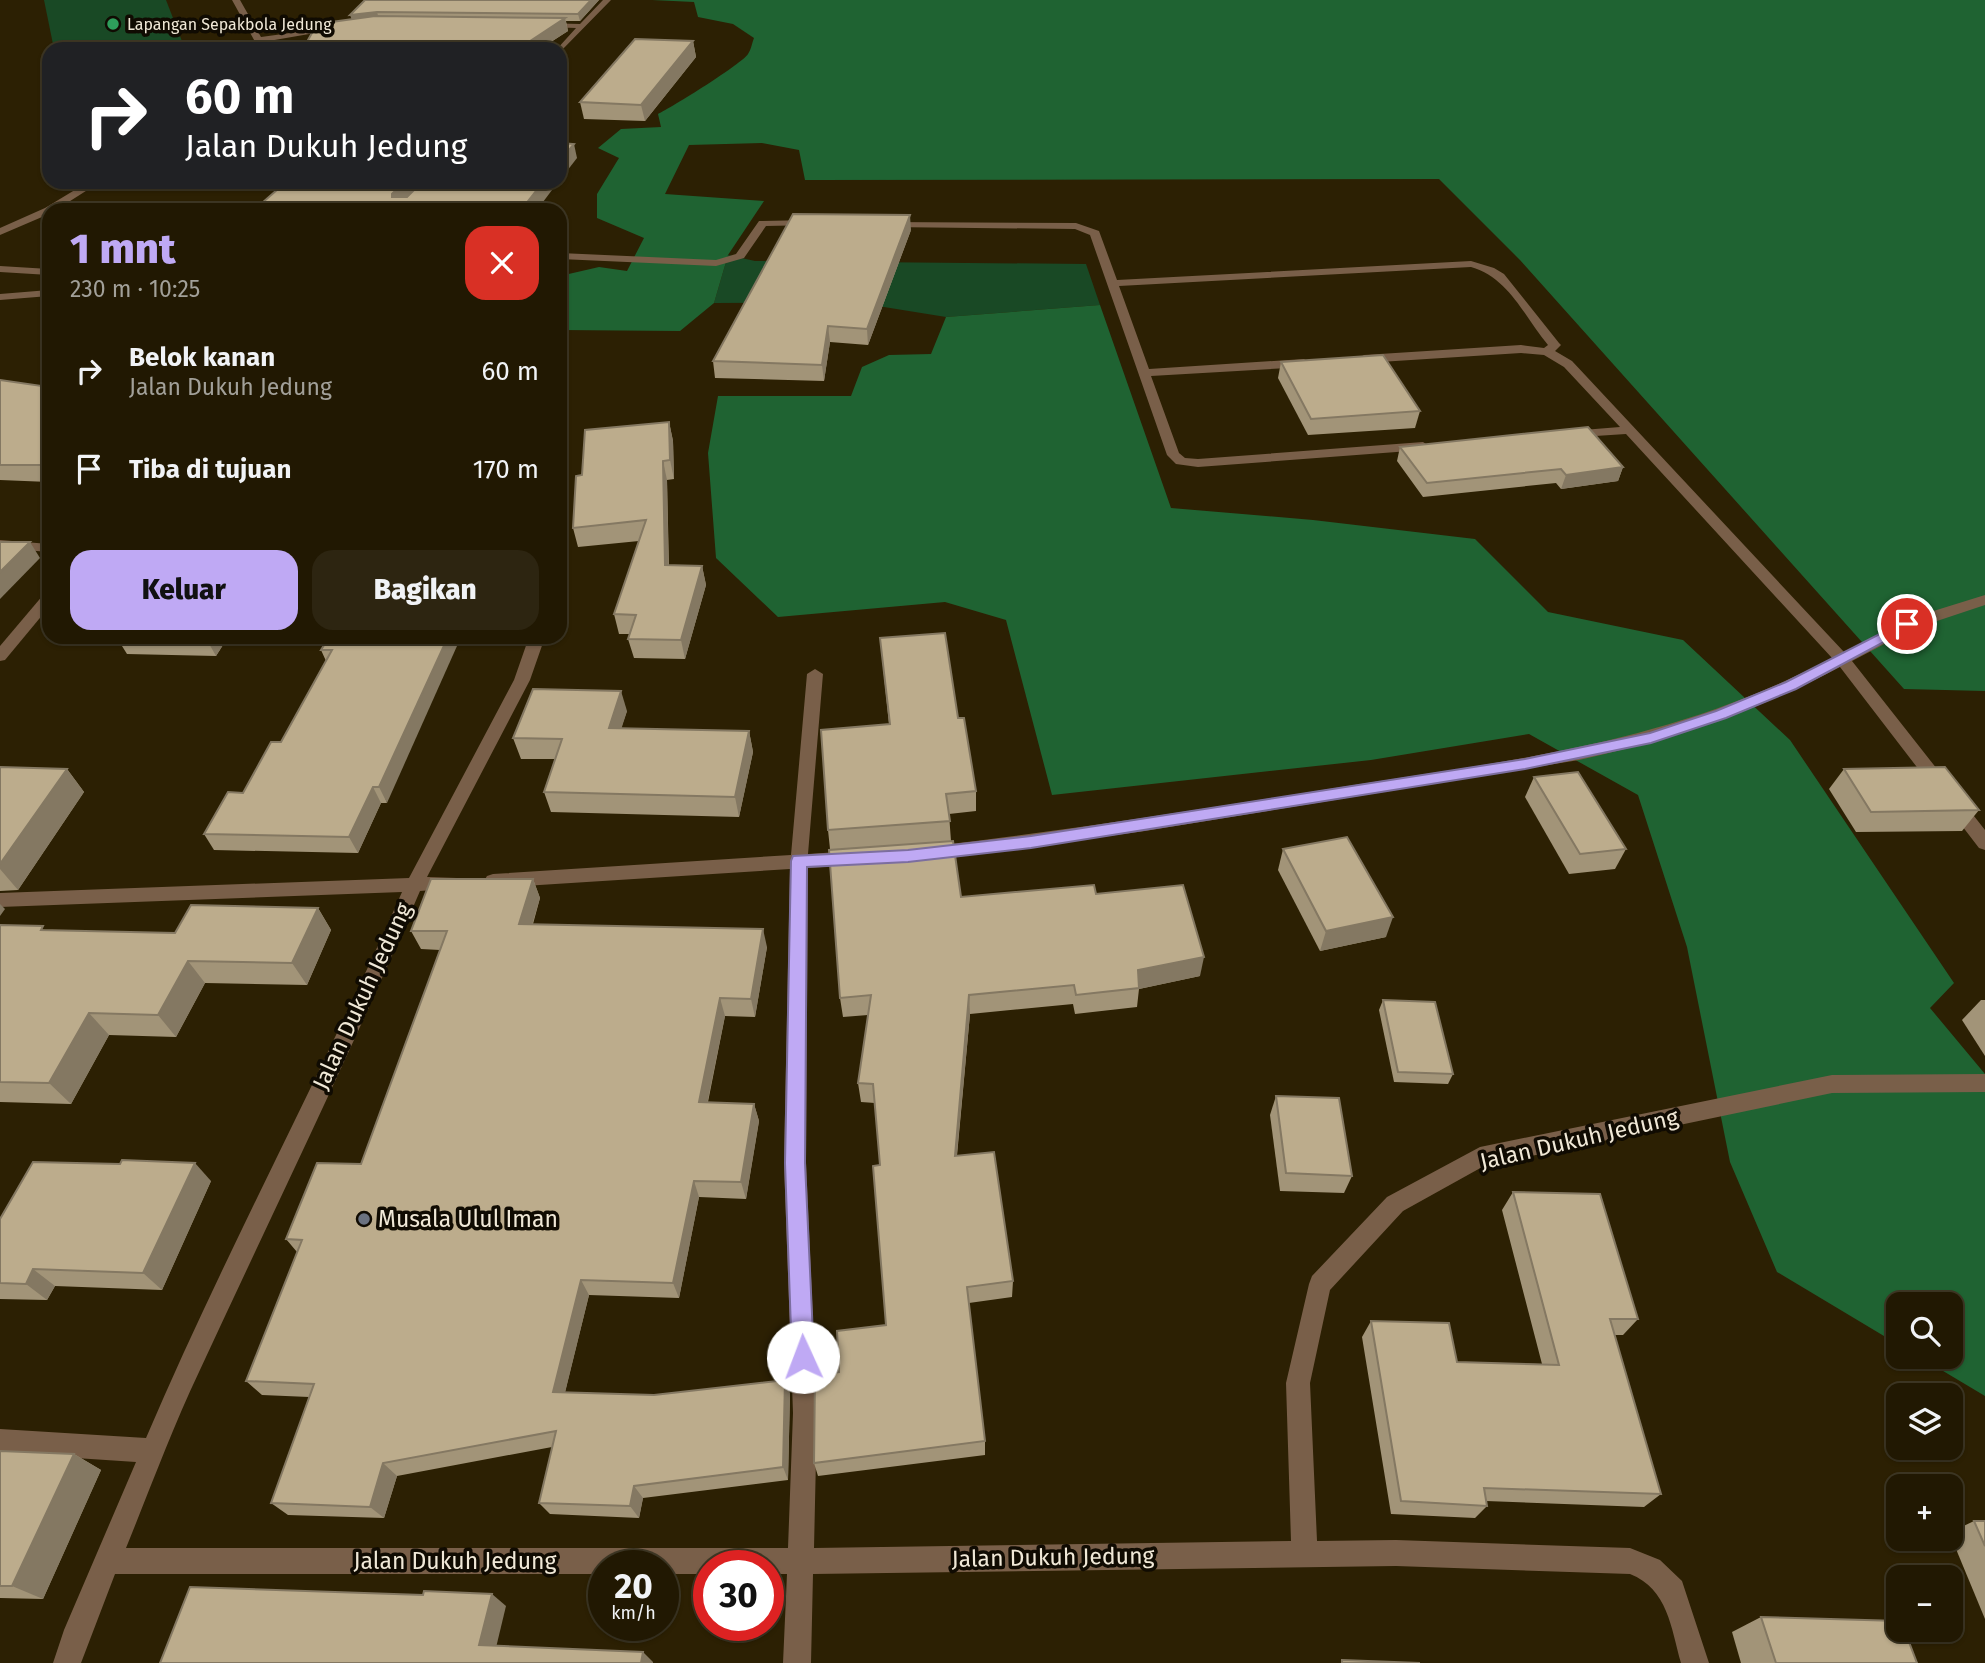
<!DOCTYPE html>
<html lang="id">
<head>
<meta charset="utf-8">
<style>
  :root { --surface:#211802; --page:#2d2511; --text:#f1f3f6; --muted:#a2a099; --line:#3e3724; --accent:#bfa9f4 }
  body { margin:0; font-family:"Fira Sans",sans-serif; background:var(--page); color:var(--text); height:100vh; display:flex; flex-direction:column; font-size:26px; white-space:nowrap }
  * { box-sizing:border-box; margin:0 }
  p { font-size:23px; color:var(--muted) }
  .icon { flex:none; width:38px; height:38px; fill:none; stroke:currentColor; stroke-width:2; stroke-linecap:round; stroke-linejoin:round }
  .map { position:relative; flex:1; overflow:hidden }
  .drawer { position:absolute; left:42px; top:203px; width:525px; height:441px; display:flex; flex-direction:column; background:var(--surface); border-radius:21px; box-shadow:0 2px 5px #0004,0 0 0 2px var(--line) }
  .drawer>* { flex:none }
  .guide { position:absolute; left:42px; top:42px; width:525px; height:147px; border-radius:21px; box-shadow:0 2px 5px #0004,0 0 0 2px var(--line); background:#202124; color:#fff; overflow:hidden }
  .controls { position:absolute; left:1886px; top:1292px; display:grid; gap:14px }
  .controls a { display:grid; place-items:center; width:77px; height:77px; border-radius:14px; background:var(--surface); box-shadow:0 2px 5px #0004,0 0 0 2px var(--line); font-size:35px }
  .speed { position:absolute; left:588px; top:1550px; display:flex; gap:14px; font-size:35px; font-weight:700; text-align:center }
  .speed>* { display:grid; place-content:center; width:91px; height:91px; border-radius:50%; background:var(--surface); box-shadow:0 2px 5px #0004,0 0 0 2px var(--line); line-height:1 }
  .speed small { font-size:18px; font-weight:400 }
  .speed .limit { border:10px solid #d22; background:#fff; color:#111 }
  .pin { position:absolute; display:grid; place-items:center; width:60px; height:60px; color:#fff; margin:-30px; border:4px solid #fff; border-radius:50%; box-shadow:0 2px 7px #0007 }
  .me { position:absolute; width:77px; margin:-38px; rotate:358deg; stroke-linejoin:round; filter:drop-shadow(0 0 5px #0008) }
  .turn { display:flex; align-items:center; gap:24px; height:147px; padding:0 28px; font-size:32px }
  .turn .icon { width:91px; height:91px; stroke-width:2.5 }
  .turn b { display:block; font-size:49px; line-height:60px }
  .round { display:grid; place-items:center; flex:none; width:74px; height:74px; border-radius:21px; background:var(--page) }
  .head { display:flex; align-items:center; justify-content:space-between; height:119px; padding:0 28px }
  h1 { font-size:42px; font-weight:800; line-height:52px; color:var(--accent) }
  .cta { display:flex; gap:14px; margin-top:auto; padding:14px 28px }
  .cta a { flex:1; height:80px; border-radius:21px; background:var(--accent); color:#111; font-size:28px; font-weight:800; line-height:80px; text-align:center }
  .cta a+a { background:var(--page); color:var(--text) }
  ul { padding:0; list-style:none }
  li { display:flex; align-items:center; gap:21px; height:98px; padding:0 28px }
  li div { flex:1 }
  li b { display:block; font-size:26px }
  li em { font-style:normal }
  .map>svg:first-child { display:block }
  .green { fill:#194925 }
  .forest { fill:#1f6332 }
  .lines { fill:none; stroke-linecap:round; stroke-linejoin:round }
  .minor { fill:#795f49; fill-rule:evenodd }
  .wall { fill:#a29478 }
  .shaded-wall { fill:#847862 }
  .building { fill:#bcac8c; stroke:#847862; stroke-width:2 }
  .route { fill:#bfa9f4; stroke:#7c6e9f; stroke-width:2 }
  .leisure-dot { fill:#2e9e5b; stroke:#100b02; stroke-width:2.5 }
  .worship-dot { fill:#6b7280; stroke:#100b02; stroke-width:2.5 }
  .labels { text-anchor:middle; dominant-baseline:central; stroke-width:7; stroke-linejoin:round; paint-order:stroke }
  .far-poi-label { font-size:16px; fill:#f0e8d7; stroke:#100b02; text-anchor:start }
  .near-street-label { font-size:23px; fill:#f0e8d7; stroke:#100b02 }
  .near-poi-label { font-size:23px; fill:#f0e8d7; stroke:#100b02; text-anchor:start }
</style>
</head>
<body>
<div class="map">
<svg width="1985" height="1663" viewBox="0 0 1985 1663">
  <rect width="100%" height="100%" fill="#2c2003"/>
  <!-- green -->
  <g class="green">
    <path d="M44,0H166L185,49H54Z"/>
    <path d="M728,255L755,261L1086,264L1100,305L946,317L853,302L714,303Z"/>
  </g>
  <!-- forest -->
  <g class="forest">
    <path d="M652,0H1985V691L1904,689L1520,260L1439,179L805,180L799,150L762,143L689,145L665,194L764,201L728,255L714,303L680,331L560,330V276L599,267L627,271L644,238L597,218V194L619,158L598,148L621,129L661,127L658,114C671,108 743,63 748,54C751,50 752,43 754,38L733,24L698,17L694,2Z"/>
    <path d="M1100,305L1171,508L1313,520L1475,539L1548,612L1683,640L1790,740L1954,983L1930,1008L1985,1074V1396L1918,1356H1951V1304H1899V1345L1777,1272L1730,1162L1687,947L1638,795L1529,734L1371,760L1052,795L1006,620L945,602L778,617L716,558L708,453L718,396H851L862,367L889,355L931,354L946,317Z"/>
  </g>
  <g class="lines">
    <!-- minor -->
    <g class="minor">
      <path d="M232,0H240L261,37L334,27L338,29L263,42L267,49H259Z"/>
      <path d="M603,0H611L560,52V49H557L576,28L544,27L541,23L580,24Z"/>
      <path d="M88,182H100L56,210H49V214L0,235V228L45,208Z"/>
      <path d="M811,220L815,221V225L766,226L744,258L716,266L560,259V253L716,260L736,254L759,221Z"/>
      <path d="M884,222L1076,223L1099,231L1117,280L1471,261L1494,268L1504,274L1559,343L1561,345L1555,351L1572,361L1844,652L1927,613L1985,595V605L1913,629L1852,661L1985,830V850L1979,848L1840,667C1757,711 1670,740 1579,760L1145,831L933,860L927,858L924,853L927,848L933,846C1072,830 1210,808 1348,786C1522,759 1673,742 1832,658L1626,434L1565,438L1564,435L1570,431L1620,427L1564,367L1544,355L1521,353L1364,363L1358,359L1364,355L1521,345L1544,348L1548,345C1524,316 1509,278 1471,267L1119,286L1149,369L1304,359L1310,363L1304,367L1151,376L1179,453L1185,458L1198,459L1423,442L1429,446L1423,450L1198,467L1176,464L1167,455L1090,235L1075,229L888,227L884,226Z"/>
      <path d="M0,266L49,269V275L0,272Z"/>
      <path d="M49,290V296L0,300V294Z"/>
      <path d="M0,540L49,544V552L0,548Z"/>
      <path d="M49,592V607L5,660L0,661V646L44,594Z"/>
      <path d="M529,637H545L530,680L427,877L457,878L460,883L457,888L420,891C351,1053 273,1212 199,1372C172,1429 150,1489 126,1548H788L793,1413L784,1162L790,869L493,888L487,886L484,881L487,876L493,874L791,855L807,674L815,669L823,674L808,854L853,851L859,853L862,858L859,863L853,865L808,868L806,1162L817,1413L814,1548L1291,1541L1286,1383L1309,1284L1312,1276L1387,1197L1480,1147L1832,1075L1985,1074V1092L1832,1093L1484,1166L1403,1211L1330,1290L1310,1383L1317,1541L1396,1540L1630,1548L1660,1560L1682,1581L1709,1663H1681C1671,1628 1668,1589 1630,1574L1396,1566L813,1574L811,1663H783L787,1574H768V1566H709V1574H663V1566H604V1574H115L81,1663H53L64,1630L136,1462L0,1453V1429L146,1438C225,1253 321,1076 402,892L0,907V893L409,878L514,680Z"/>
    </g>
  </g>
  <!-- wall -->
  <g class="wall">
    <path d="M365,0H599L580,21H566L568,31L540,49H303L352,19Z"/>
    <path d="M693,41L696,57L645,121L584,119L580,102Z"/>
    <path d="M911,230L868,345L830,342L824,381L715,378L713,361Z"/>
    <path d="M1281,362L1420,411L1415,428L1308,435L1278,378Z"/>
    <path d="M0,380L49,387V482L0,480Z"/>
    <path d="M669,422L673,441L674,479L667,480L669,566H702L706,585L685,659L634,658L628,639L630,634H619L614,614L639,541L578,547L573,528L582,475Z"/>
    <path d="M1400,447L1623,467L1618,481L1561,489L1556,483L1423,497L1397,461Z"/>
    <path d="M118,637H228L216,656L127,654L117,638Z"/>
    <path d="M329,637L387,803H381L358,853L214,850L204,834L243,793L281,742L326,661L321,650Z"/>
    <path d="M880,638L958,718L976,791V811L949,814L951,841L961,897L1096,894L1200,976L1139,989L1137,1007L1075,1014L1073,1004L970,1014L957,1156L1013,1281L1012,1297L969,1303L985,1441V1455L818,1476L814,1463L839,1372L886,1325L880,1165L875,1103L861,1102L858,1083L868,1015L843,1017L840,998L830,849L828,830L889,724Z"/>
    <path d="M627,711L621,728L749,731L753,752L739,817L551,812L544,792L555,759H521L513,738Z"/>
    <path d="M0,767L67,769L84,792L18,890L0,891Z"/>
    <path d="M1844,769L1979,810L1962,831L1856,832L1829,789Z"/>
    <path d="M1534,777L1626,849L1615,869L1569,874L1525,797Z"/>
    <path d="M1283,849L1386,937L1320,951L1278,870Z"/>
    <path d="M533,879L540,898L533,924L767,947L755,1017L725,1016L708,1102L754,1104L759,1121L746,1199L699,1197L679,1298L589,1295L565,1392L654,1395L790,1393L788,1480L643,1498L639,1518L550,1514L539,1503L552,1447L397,1476L384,1518L288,1515L271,1503L309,1397L262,1395L246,1381L297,1252L286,1239L361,1164L440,950L421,949L411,931Z"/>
    <path d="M318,908L331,930L307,985L205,983L176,1037L109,1035L71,1104L0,1102V925L46,930L175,933Z"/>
    <path d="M1383,1000L1453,1074L1448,1084L1394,1082L1379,1010Z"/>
    <path d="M1981,1000H1985V1056L1962,1020Z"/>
    <path d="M1276,1096L1352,1176L1344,1193L1280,1191L1270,1115Z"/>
    <path d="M211,1181L162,1290L55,1286L47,1300L0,1299V1219Z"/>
    <path d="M1513,1192L1638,1319L1623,1335H1614L1661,1494L1644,1507L1486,1501L1487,1506L1475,1518L1391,1514L1362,1337L1371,1321L1457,1362L1542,1364L1502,1210Z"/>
    <path d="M0,1451L74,1454L101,1470L43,1599L0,1598Z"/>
    <path d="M1974,1521H1985V1619L1951,1537V1532Z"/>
    <path d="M1761,1617L1917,1663H1741L1732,1632Z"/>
  </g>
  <!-- shaded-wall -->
  <g class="shaded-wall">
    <path d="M591,0H599L580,21L578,14Z"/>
    <path d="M377,12L379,19L353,23L350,15Z"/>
    <path d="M565,18L568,31L540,49H518Z"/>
    <path d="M693,41L696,57L645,121L641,105Z"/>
    <path d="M574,144L577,158L560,180V161Z"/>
    <path d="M404,182H422L397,208L392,197V194Z"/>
    <path d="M543,182H558L537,210H521Z"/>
    <path d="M910,215L911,230L868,345L867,329Z"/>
    <path d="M828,326L830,342L824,381L822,365Z"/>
    <path d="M669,422L673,441L674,479L670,460Z"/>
    <path d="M663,461L667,480L669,585L665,565Z"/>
    <path d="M1623,467L1618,481L1561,489L1566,475Z"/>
    <path d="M30,542L40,558L0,599V572Z"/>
    <path d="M702,566L706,585L685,659L681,640Z"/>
    <path d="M209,637H228L216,656L207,640Z"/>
    <path d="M448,637H461L387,803L379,787Z"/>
    <path d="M621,691L627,711L615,749L609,728Z"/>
    <path d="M749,731L753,752L739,817L735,797Z"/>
    <path d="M67,769L84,792L18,890L0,869V864Z"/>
    <path d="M373,787L381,803L358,853L349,837Z"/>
    <path d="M533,879L540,898L527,942L519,924Z"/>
    <path d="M0,904L5,909L0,916Z"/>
    <path d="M318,908L331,930L307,985L292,963Z"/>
    <path d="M1393,917L1386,937L1320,951L1326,931Z"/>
    <path d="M763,929L767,947L755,1017L751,999Z"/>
    <path d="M1204,957L1200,976L1139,989L1138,970Z"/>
    <path d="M188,961L205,983L176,1037L158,1015Z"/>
    <path d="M969,995L970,1014L955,1174V1156Z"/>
    <path d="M720,998L725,1016L704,1119L699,1102Z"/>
    <path d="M89,1013L109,1035L71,1104L49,1083Z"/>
    <path d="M754,1104L759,1121L746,1199L741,1182Z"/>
    <path d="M195,1163L211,1181L162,1290L143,1273Z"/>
    <path d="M694,1181L699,1197L679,1298L673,1283Z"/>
    <path d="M33,1269L55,1286L47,1300L26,1284Z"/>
    <path d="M581,1280L589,1295L562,1405L553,1392Z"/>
    <path d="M785,1380L790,1393L788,1480L783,1467Z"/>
    <path d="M74,1454L101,1470L43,1599L12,1586Z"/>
    <path d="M383,1463L397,1476L384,1518L370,1507Z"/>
    <path d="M634,1486L643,1498L639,1518L630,1506Z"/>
    <path d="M492,1594L506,1606L494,1656L479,1645Z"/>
    <path d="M643,1652L653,1662V1663H641Z"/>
  </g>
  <!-- building -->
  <g class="building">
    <path d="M365,0H591L578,14L377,12L350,15Z"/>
    <path d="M375,16L565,18L518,49H303L317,24Z"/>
    <path d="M635,39L693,41L641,105L580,102Z"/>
    <path d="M560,143L574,144L560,161Z"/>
    <path d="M286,182H404L392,194V197H407L422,182H543L521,210H254Z"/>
    <path d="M793,214L910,215L867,329L828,326L822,365L713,361Z"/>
    <path d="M1383,355L1420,411L1311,419L1281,362Z"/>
    <path d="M0,380L49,387V465H0Z"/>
    <path d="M669,422L670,460L663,461L665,565L702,566L681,640L628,639L636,615L614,614L646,520L573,528L576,476L582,475L585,430Z"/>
    <path d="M1588,427L1623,467L1566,475L1561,469L1427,483L1400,447Z"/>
    <path d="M0,542H30L0,572Z"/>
    <path d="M945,633L958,718H964L976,791L946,794L950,821L828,830L821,730L890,724L880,638Z"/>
    <path d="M118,637H209L207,640L117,638Z"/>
    <path d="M329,637H448L379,787H373L349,837L204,834L228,792L243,793L271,742H281L332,650H321Z"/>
    <path d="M533,689L621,691L609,728L749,731L735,797L544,792L562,739L513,738Z"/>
    <path d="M0,767L67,769L0,864Z"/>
    <path d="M1945,767L1979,810L1871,812L1844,769Z"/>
    <path d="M1578,772L1626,849L1580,854L1534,777Z"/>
    <path d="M1347,837L1393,917L1326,931L1283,849Z"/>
    <path d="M953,841L961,897L1094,885L1096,894L1183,885L1204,957L1138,970L1139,988L1076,995L1074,985L969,995L955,1156L994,1152L1013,1281L967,1287L985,1441L814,1463L815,1375L839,1372L837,1331L886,1325L873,1166L880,1165L873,1084L858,1083L871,995L840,998L829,850Z"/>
    <path d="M431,879H533L519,924L763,929L751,999L720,998L699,1102L754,1104L741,1182L694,1181L673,1283L581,1280L553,1392L654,1395L785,1380L783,1467L634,1486L630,1506L539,1503L556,1431L383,1463L370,1507L271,1503L314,1384L246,1381L302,1240L286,1239L317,1163L361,1164L447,931H411Z"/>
    <path d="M191,905L318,908L292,963L188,961L158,1015L89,1013L49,1083L0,1082V925L43,926L41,930L175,933Z"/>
    <path d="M1383,1000L1435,1002L1453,1074L1398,1072Z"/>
    <path d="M1276,1096L1339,1098L1352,1176L1286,1173Z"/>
    <path d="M122,1160L195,1163L143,1273L33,1269L26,1284L0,1283V1219L33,1162L120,1164Z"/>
    <path d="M1513,1192L1600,1194L1638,1319H1610L1661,1494L1484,1488L1487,1506L1401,1501L1371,1321L1449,1323L1457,1362L1559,1365Z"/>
    <path d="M0,1451L74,1454L12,1586H0Z"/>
    <path d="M1974,1521H1985V1546Z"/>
    <path d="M190,1587L423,1595L424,1591L492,1594L479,1645L643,1652L641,1663H160Z"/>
    <path d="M1761,1617L1899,1621V1629H1904L1917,1663H1776Z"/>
    <path d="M1342,1660L1420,1663H1342Z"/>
  </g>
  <!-- route -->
  <path class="route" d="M1907,620L1912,621V627L1796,689L1726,718L1651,743L1525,769L1031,848L908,862L807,867L805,1163L814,1357L810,1365L803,1368L795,1365L792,1357L785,1163L791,861L793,856L908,850L1031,836L1525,759L1650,733L1716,711L1786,682Z"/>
  <!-- markers -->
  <circle class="leisure-dot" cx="113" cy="24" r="7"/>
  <circle class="worship-dot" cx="364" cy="1219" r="7"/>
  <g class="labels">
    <!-- far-poi labels -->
    <g class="far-poi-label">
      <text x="127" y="24">Lapangan Sepakbola Jedung</text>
    </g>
    <!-- near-street labels -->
    <g class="near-street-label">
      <text transform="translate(362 996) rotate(-65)">Jalan Dukuh Jedung</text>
      <text transform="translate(1579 1139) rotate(-13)">Jalan Dukuh Jedung</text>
      <text transform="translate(1053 1557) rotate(-1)">Jalan Dukuh Jedung</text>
      <text x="455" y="1561">Jalan Dukuh Jedung</text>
    </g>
    <!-- near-poi labels -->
    <g class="near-poi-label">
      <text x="378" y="1219">Musala Ulul Iman</text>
    </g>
  </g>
</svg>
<div class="controls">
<a><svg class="icon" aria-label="search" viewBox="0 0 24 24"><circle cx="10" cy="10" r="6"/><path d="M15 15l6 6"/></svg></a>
<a><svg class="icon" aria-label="layers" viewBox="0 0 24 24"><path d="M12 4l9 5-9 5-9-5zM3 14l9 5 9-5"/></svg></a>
<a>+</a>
<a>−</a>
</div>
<div class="speed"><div>20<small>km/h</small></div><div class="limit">30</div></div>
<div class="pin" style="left:1907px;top:624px;background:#d93025"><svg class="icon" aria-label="arrive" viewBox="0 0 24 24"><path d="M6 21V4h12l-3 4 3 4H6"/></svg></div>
<svg class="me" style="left:803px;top:1357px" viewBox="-20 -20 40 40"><circle r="19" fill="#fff"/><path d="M0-13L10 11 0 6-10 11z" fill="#bfa9f4"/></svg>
<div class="guide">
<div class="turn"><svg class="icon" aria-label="right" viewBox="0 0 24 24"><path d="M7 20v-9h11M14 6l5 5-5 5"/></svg><div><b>60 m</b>Jalan Dukuh Jedung</div></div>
</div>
<section class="drawer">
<div class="head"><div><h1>1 mnt</h1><p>230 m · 10:25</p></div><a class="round" style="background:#d93025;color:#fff"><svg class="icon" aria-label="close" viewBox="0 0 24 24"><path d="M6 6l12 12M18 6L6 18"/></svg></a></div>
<ul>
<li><svg class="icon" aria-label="right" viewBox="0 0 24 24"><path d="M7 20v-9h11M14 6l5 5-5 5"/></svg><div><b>Belok kanan</b><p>Jalan Dukuh Jedung</p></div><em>60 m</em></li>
<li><svg class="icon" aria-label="arrive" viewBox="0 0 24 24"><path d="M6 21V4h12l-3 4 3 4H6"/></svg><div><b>Tiba di tujuan</b></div><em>170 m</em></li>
</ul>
<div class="cta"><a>Keluar</a><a>Bagikan</a></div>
</section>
</div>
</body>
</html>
